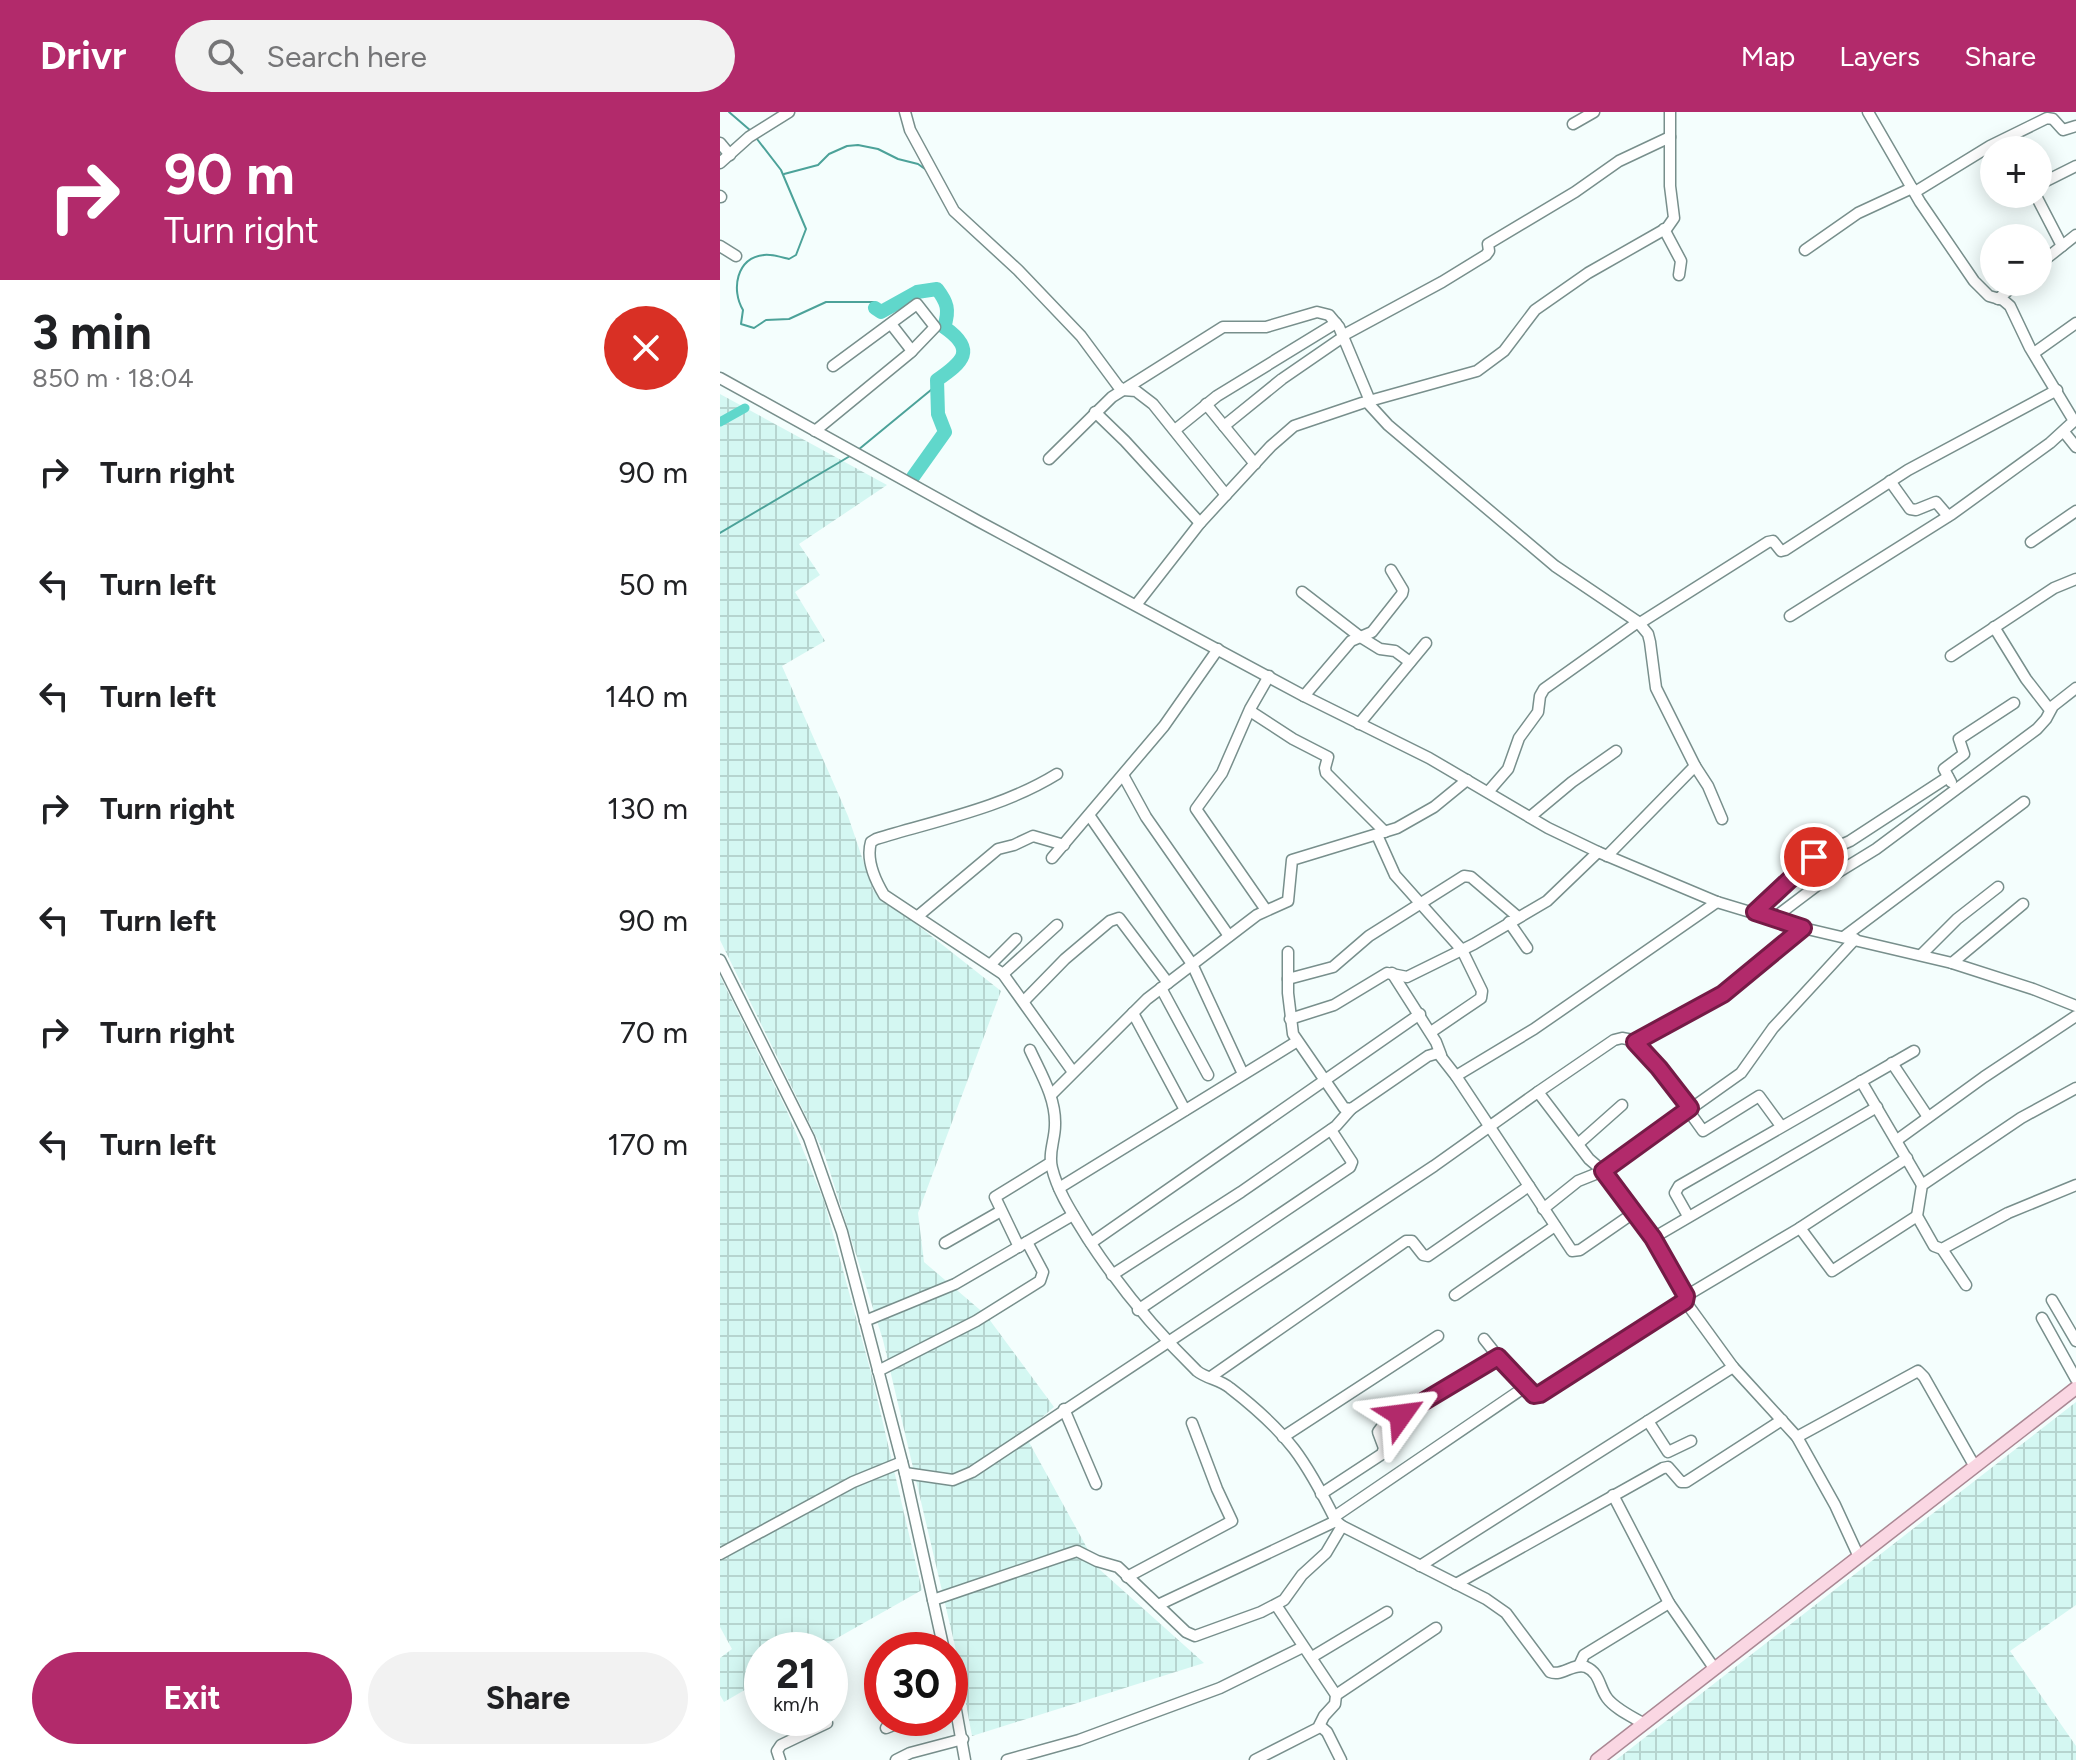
<!DOCTYPE html>
<html lang="en">
<head>
<meta charset="utf-8">
<style>
  :root { --surface:#fff; --page:#f2f2f2; --text:#202124; --muted:#757577; --accent:#b22a6b }
  body { margin:0; font-family:Figtree,sans-serif; background:var(--page); color:var(--text); height:100vh; display:flex; flex-direction:column; font-size:30px; white-space:nowrap }
  * { box-sizing:border-box; margin:0 }
  p { font-size:26px; color:var(--muted) }
  .icon { flex:none; width:44px; height:44px; fill:none; stroke:currentColor; stroke-width:2; stroke-linecap:round; stroke-linejoin:round }
  .map { position:relative; flex:1; overflow:hidden }
  .drawer { display:flex; flex-direction:column; background:var(--surface); width:720px }
  .drawer>* { flex:none }
  .hud { background:#b22a6b; color:#fff; overflow:hidden }
  .tools { position:absolute; left:1260px; top:24px; display:grid; gap:16px }
  .tools a { display:grid; place-items:center; width:72px; height:72px; border-radius:50%; background:var(--surface); box-shadow:0 4px 20px #0003; font-size:40px }
  .speed { position:absolute; left:24px; top:1520px; display:flex; gap:16px; font-size:40px; font-weight:700; text-align:center }
  .speed>* { display:grid; place-content:center; width:104px; height:104px; border-radius:50%; background:var(--surface); box-shadow:0 4px 20px #0003; line-height:1 }
  .speed small { font-size:20px; font-weight:400 }
  .speed .limit { border:12px solid #d22; background:#fff; color:#111 }
  .pin { position:absolute; display:grid; place-items:center; width:68px; height:68px; color:#fff; margin:-34px; border:4px solid #fff; border-radius:50%; box-shadow:0 2px 8px #0007 }
  .me { position:absolute; width:88px; margin:-44px; rotate:59deg; stroke-linejoin:round; filter:drop-shadow(0 0 6px #0008) }
  .turn { display:flex; align-items:center; gap:28px; height:168px; padding:0 32px; font-size:36px }
  .turn .icon { width:104px; height:104px; stroke-width:2.5 }
  .turn b { display:block; font-size:56px; line-height:68px }
  .round { display:grid; place-items:center; flex:none; width:84px; height:84px; border-radius:42px; background:var(--page) }
  .head { display:flex; align-items:center; justify-content:space-between; height:136px; padding:0 32px }
  h1 { font-size:48px; font-weight:700; line-height:60px }
  .cta { display:flex; gap:16px; margin-top:auto; padding:16px 32px }
  .cta a { flex:1; height:92px; border-radius:48px; background:var(--accent); color:#fff; font-size:32px; font-weight:700; line-height:92px; text-align:center }
  .cta a+a { background:var(--page); color:var(--text) }
  ul { padding:0; list-style:none }
  li { display:flex; align-items:center; gap:24px; height:112px; padding:0 32px }
  li div { flex:1 }
  li b { display:block; font-size:30px }
  li em { font-style:normal }
  header { display:flex; align-items:center; gap:48px; box-sizing:border-box; height:112px; padding:0 40px; background:var(--accent); color:#fff }
  header strong { font-size:38px }
  nav { display:flex; gap:44px; margin-inline-start:auto; font-size:28px }
  .search { width:560px; height:72px; background:var(--page); display:flex; align-items:center; gap:20px; box-sizing:border-box; padding:0 28px; border-radius:44px; color:var(--muted); font-size:30px }
  main { display:flex; flex:1; min-height:0 }
  .map>svg:first-child { display:block }
  .industrial { fill:url(#industrial-grid) }
  .lines { fill:none; stroke-linecap:round; stroke-linejoin:round }
  .stream { stroke:#4ca299; stroke-width:2 }
  .canal { stroke:#60d7cb; stroke-width:9 }
  .river { stroke:#60d7cb; stroke-width:14 }
  .minor-casing { stroke:#788f8c; stroke-width:13 }
  .major-casing { stroke:#aa8894; stroke-width:15 }
  .minor { stroke:#fff; stroke-width:10 }
  .major { stroke:#fad7e3; stroke-width:12 }
  .route-casing { stroke:#741b46; stroke-width:20 }
  .route { stroke:#b22a6b; stroke-width:14 }
</style>
</head>
<body>
<header>
<strong>Drivr</strong>
<div class="search"><svg class="icon" aria-label="search" viewBox="0 0 24 24"><circle cx="10" cy="10" r="6"/><path d="M15 15l6 6"/></svg>Search here</div>
<nav><a>Map</a><a>Layers</a><a>Share</a></nav>
</header>
<main>
<section class="drawer">
<div class="hud">
<div class="turn"><svg class="icon" aria-label="right" viewBox="0 0 24 24"><path d="M7 20v-9h11M14 6l5 5-5 5"/></svg><div><b>90 m</b>Turn right</div></div>
</div>
<div class="head"><div><h1>3 min</h1><p>850 m · 18:04</p></div><a class="round" style="background:#d93025;color:#fff"><svg class="icon" aria-label="close" viewBox="0 0 24 24"><path d="M6 6l12 12M18 6L6 18"/></svg></a></div>
<ul>
<li><svg class="icon" aria-label="right" viewBox="0 0 24 24"><path d="M7 20v-9h11M14 6l5 5-5 5"/></svg><div><b>Turn right</b></div><em>90 m</em></li>
<li><svg class="icon" aria-label="left" viewBox="0 0 24 24"><path d="M17 20v-9H6M10 6l-5 5 5 5"/></svg><div><b>Turn left</b></div><em>50 m</em></li>
<li><svg class="icon" aria-label="left" viewBox="0 0 24 24"><path d="M17 20v-9H6M10 6l-5 5 5 5"/></svg><div><b>Turn left</b></div><em>140 m</em></li>
<li><svg class="icon" aria-label="right" viewBox="0 0 24 24"><path d="M7 20v-9h11M14 6l5 5-5 5"/></svg><div><b>Turn right</b></div><em>130 m</em></li>
<li><svg class="icon" aria-label="left" viewBox="0 0 24 24"><path d="M17 20v-9H6M10 6l-5 5 5 5"/></svg><div><b>Turn left</b></div><em>90 m</em></li>
<li><svg class="icon" aria-label="right" viewBox="0 0 24 24"><path d="M7 20v-9h11M14 6l5 5-5 5"/></svg><div><b>Turn right</b></div><em>70 m</em></li>
<li><svg class="icon" aria-label="left" viewBox="0 0 24 24"><path d="M17 20v-9H6M10 6l-5 5 5 5"/></svg><div><b>Turn left</b></div><em>170 m</em></li>
</ul>
<div class="cta"><a>Exit</a><a>Share</a></div>
</section>
<div class="map">
<svg width="1356" height="1648" viewBox="0 0 1356 1648">
  <defs>
    <pattern id="industrial-grid" width="8" height="8" patternUnits="userSpaceOnUse" patternTransform="scale(2)"><rect width="8" height="8" fill="#d4f7f2"/><path d="M0 4h8M4 0v8" fill="none" stroke="#b6d4cf"/></pattern>
  </defs>
  <rect width="100%" height="100%" fill="#f4fefd"/>
  <!-- industrial -->
  <g class="industrial">
    <path d="M0,282L167,373L79,432L100,463L75,480L105,529L62,554L128,704L153,778L281,879L198,1101L204,1150L266,1203L334,1295L304,1321L378,1456L484,1551L252,1624L235,1534L163,1228L104,1041L0,828Z"/>
    <path d="M0,864L67,999L104,1089L152,1264L202,1478L96,1538H42V1568L4,1590L0,1583V1546L12,1537L0,1515Z"/>
    <path d="M1356,1290V1493L1290,1539L1356,1634V1648H896Z"/>
  </g>
  <g class="lines">
    <!-- stream -->
    <g class="stream">
      <path d="M9,0L31,19"/>
      <path d="M37,27L61,58L86,117L76,143L69,147C61,145 52,142 44,143C16,146 11,178 23,198L21,212L34,216L46,208L69,207L106,190H155V196"/>
      <path d="M64,62L98,53L109,42L127,34L138,33L158,37L178,47L198,52L205,57"/>
      <path d="M138,338L217,273"/>
      <path d="M0,421L130,344"/>
    </g>
    <!-- canal -->
    <path class="canal" d="M0,310L25,296"/>
    <!-- river -->
    <path class="river" d="M155,196L161,200L197,180L217,177C227,190 230,198 224,215C257,238 243,250 217,268L218,302L225,320L193,365"/>
    <!-- minor casing -->
    <g class="minor-casing">
      <g id="minor">
        <path d="M185,0L190,18L234,99L298,158L361,224L398,274L403,278L416,279L433,292L506,383"/>
        <path d="M853,12L874,0"/>
        <path d="M0,31L10,43"/>
        <path d="M0,51L29,25L69,0"/>
        <path d="M1318,73L1356,54"/>
        <path d="M1195,80L1270,34L1327,6L1333,7L1343,18L1356,14"/>
        <path d="M1315,82L1342,134"/>
        <path d="M0,84L1,85"/>
        <path d="M944,117L961,149L959,163"/>
        <path d="M0,134L16,144"/>
        <path d="M1085,138L1138,101L1192,76"/>
        <path d="M1318,153L1356,123"/>
        <path d="M1278,187L1298,170"/>
        <path d="M171,212L192,239"/>
        <path d="M622,224L722,170L766,143L769,139L768,132L855,80L899,49L950,25"/>
        <path d="M1314,241L1356,211"/>
        <path d="M0,266L258,409L584,584L709,646L828,716L878,740L997,790L1083,816L1232,851L1313,877L1356,894"/>
        <path d="M647,290L668,313L835,454L918,510L928,522L930,530L936,576L975,654L887,744"/>
        <path d="M486,292L535,352"/>
        <path d="M375,300L405,329L480,411"/>
        <path d="M504,314L562,267L623,225"/>
        <path d="M455,318L497,284L616,211"/>
        <path d="M95,319L190,241L215,215L197,192L113,254"/>
        <path d="M1344,320L1356,335"/>
        <path d="M329,347L392,285L503,215H546L597,200L609,203L619,215L650,289"/>
        <path d="M1170,369L1190,397L1196,398L1216,390L1228,404"/>
        <path d="M1311,430L1356,399"/>
        <path d="M582,480L639,524L660,537L675,539L690,550"/>
        <path d="M416,493L480,411L551,334L574,314L642,291L757,259L784,239L815,198L868,161L947,116L954,106L950,74V0"/>
        <path d="M1070,504L1232,402L1330,331L1354,309L1310,236L1290,194L1283,188L1269,184L1254,169L1200,90L1148,0"/>
        <path d="M920,511L1048,430L1053,429L1061,439L1065,438L1188,358L1337,278"/>
        <path d="M1274,515L1306,567L1330,598"/>
        <path d="M1231,544L1334,476L1356,467"/>
        <path d="M584,584L631,529L652,520L682,482L683,478L671,458"/>
        <path d="M530,599L573,627L608,645L605,656L606,661L665,720"/>
        <path d="M639,612L706,531"/>
        <path d="M975,654L988,674L1002,707"/>
        <path d="M337,662C282,696 218,708 156,727L151,730C146,747 155,768 164,783L283,862L353,960"/>
        <path d="M403,663L426,705L509,824"/>
        <path d="M1231,670L1224,657L1244,642L1239,627L1294,591"/>
        <path d="M768,680L788,657L799,626L818,600L820,584L824,577L918,510"/>
        <path d="M369,703L472,852L523,962"/>
        <path d="M810,705L852,670L896,639"/>
        <path d="M657,723L675,763L742,838L762,879L761,886L711,920"/>
        <path d="M332,746L444,614L498,537"/>
        <path d="M546,798L476,697L502,661L530,597L549,564"/>
        <path d="M1035,800L1094,745L1130,729L1228,665"/>
        <path d="M198,804L278,737L294,733L313,724L344,733"/>
        <path d="M1054,806L1099,772L1156,737L1317,617L1326,607L1333,594L1356,576"/>
        <path d="M789,810L807,836"/>
        <path d="M1125,824L1304,690"/>
        <path d="M568,840V881L573,922L624,996L631,997L708,944L718,941L736,964L852,1139L860,1138L915,1100"/>
        <path d="M1201,843L1237,807L1278,775"/>
        <path d="M0,848L89,1026L122,1120L185,1361L224,1538"/>
        <path d="M1232,851L1303,792"/>
        <path d="M271,852L296,827"/>
        <path d="M672,861L716,930L721,943"/>
        <path d="M283,862L337,813"/>
        <path d="M568,867L613,855L649,824L744,764L751,765L798,805"/>
        <path d="M441,876L488,963"/>
        <path d="M304,889L345,847L390,809L399,806L448,871"/>
        <path d="M413,901L465,998"/>
        <path d="M570,907L614,893L667,861L687,865L754,832L827,789L878,740"/>
        <path d="M915,930L939,956L970,996"/>
        <path d="M310,938C321,962 336,986 335,1013C335,1028 328,1041 332,1056C338,1081 354,1104 368,1127C400,1176 435,1218 477,1259C487,1267 499,1267 510,1276C532,1293 557,1315 574,1337C590,1358 604,1385 616,1409L622,1414L766,1487L786,1501L830,1560C843,1565 853,1550 866,1555C880,1561 879,1575 887,1586C895,1597 913,1605 924,1612"/>
        <path d="M1172,951L1208,1005"/>
        <path d="M736,964L814,917L997,790"/>
        <path d="M1141,969L1202,1073"/>
        <path d="M1356,976L1301,1006L1202,1073L1197,1104L1214,1134L1222,1137L1288,1101L1356,1073"/>
        <path d="M818,980L894,928L902,926L918,929L1015,873L1083,816"/>
        <path d="M331,983L427,887L537,803L568,789L572,748L677,716L714,695L747,668"/>
        <path d="M968,998L983,1019L1039,984L1061,1014"/>
        <path d="M1177,1028L1264,965L1356,904"/>
        <path d="M858,1032L902,993"/>
        <path d="M339,1076L576,930"/>
        <path d="M823,1097L858,1069L883,1059L1021,961L1053,916L1135,827"/>
        <path d="M968,1104L955,1081L959,1074L1194,939"/>
        <path d="M1080,1116L1112,1159L1197,1104"/>
        <path d="M933,1126L1157,995"/>
        <path d="M225,1131L281,1099"/>
        <path d="M371,1131L700,902"/>
        <path d="M299,1135L275,1085L330,1051"/>
        <path d="M1222,1137L1246,1173"/>
        <path d="M392,1163L521,1080L616,1014L631,997"/>
        <path d="M735,1183L835,1114"/>
        <path d="M966,1184L1080,1116L1187,1046"/>
        <path d="M1332,1188L1356,1229"/>
        <path d="M418,1198L630,1055L632,1050L611,1018"/>
        <path d="M1322,1206L1356,1267"/>
        <path d="M145,1209L235,1172L353,1103"/>
        <path d="M764,1227L791,1261L817,1283L965,1189"/>
        <path d="M158,1259L256,1209L320,1169L323,1160L307,1130"/>
        <path d="M492,1264L686,1129H692L703,1143L708,1144L809,1074"/>
        <path d="M344,1297L376,1372"/>
        <path d="M928,1309L948,1340L971,1329"/>
        <path d="M563,1325L718,1224"/>
        <path d="M1077,1325L1198,1259L1204,1265L1255,1355"/>
        <path d="M185,1361L233,1368L252,1360L714,1054L818,980L869,1047L883,1059L915,1100L933,1126L966,1184L965,1189L1013,1255L1077,1325L1115,1393L1139,1445"/>
        <path d="M601,1382L662,1342L664,1336L658,1320L661,1316L778,1245"/>
        <path d="M893,1383L949,1491L994,1556"/>
        <path d="M614,1405L805,1275"/>
        <path d="M0,1442L133,1370L182,1350"/>
        <path d="M700,1454L1013,1255"/>
        <path d="M407,1465L512,1409L497,1377L472,1311"/>
        <path d="M736,1472L943,1356L948,1355L961,1370H966L1062,1308"/>
        <path d="M213,1488L357,1439L377,1449L398,1455L466,1520L475,1524L541,1500L564,1488L582,1463L606,1441L622,1414"/>
        <path d="M438,1493L616,1409"/>
        <path d="M592,1545L667,1500"/>
        <path d="M859,1554L864,1543L949,1491"/>
        <path d="M230,1565L245,1648"/>
        <path d="M616,1583L716,1516"/>
        <path d="M600,1614L607,1620L621,1648"/>
        <path d="M166,1616L191,1606"/>
        <path d="M60,1648L57,1639L61,1633L107,1611"/>
        <path d="M176,1648L190,1641L243,1627"/>
        <path d="M287,1648L359,1628L500,1576L583,1535"/>
        <path d="M535,1648L598,1616L604,1604L615,1592L616,1583L556,1493"/>
      </g>
    </g>
    <!-- major casing -->
    <g class="major-casing">
      <path id="major" d="M877,1648L1356,1276"/>
    </g>
    <!-- minor -->
    <use href="#minor" class="minor"/>
    <!-- major -->
    <use href="#major" class="major"/>
  </g>
  <g class="lines">
    <!-- route casing -->
    <g class="route-casing">
      <path id="route" d="M681,1303L778,1245L814,1283L820,1282L965,1189L966,1184L933,1126L883,1059L970,996L939,956L915,930L1003,882L1083,816L1035,800L1094,745"/>
    </g>
    <!-- route -->
    <use href="#route" class="route"/>
  </g>
</svg>
<div class="tools">
<a>+</a>
<a>−</a>
</div>
<div class="speed"><div>21<small>km/h</small></div><div class="limit">30</div></div>
<div class="pin" style="left:1094px;top:745px;background:#d93025"><svg class="icon" aria-label="arrive" viewBox="0 0 24 24"><path d="M6 21V4h12l-3 4 3 4H6"/></svg></div>
<svg class="me" style="left:681px;top:1303px" viewBox="-20 -20 40 40"><path d="M0-17L14 15 0 8-14 15z" fill="#b22a6b" stroke="#fff" stroke-width="4"/></svg>
</div>
</main>
</body>
</html>
